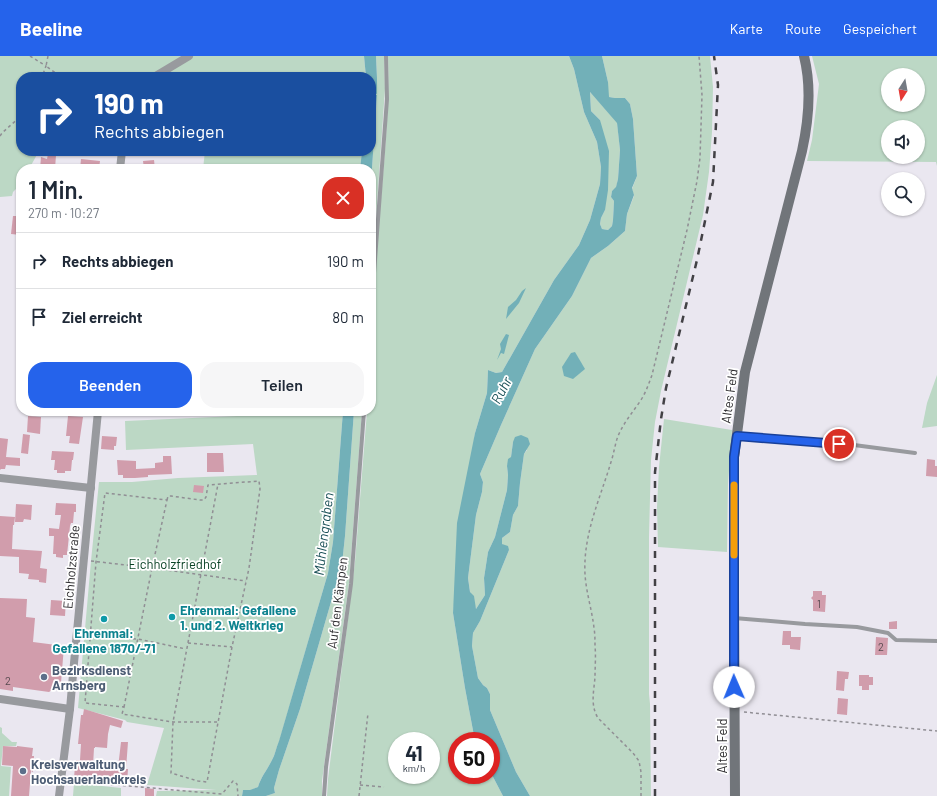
<!DOCTYPE html>
<html lang="de">
<head>
<meta charset="utf-8">
<style>
  :root { --surface:#fff; --page:#f6f6f7; --text:#1f2937; --muted:#747a83; --line:#e0e1e3; --accent:#2563eb }
  body { margin:0; font-family:Barlow,sans-serif; background:var(--page); color:var(--text); height:100vh; display:flex; flex-direction:column; font-size:15px; white-space:nowrap }
  * { box-sizing:border-box; margin:0 }
  p { font-size:13px; color:var(--muted) }
  .icon { flex:none; width:22px; height:22px; fill:none; stroke:currentColor; stroke-width:2; stroke-linecap:round; stroke-linejoin:round }
  .map { position:relative; flex:1; overflow:hidden }
  .panel { position:absolute; left:16px; top:108px; width:360px; height:252px; display:flex; flex-direction:column; background:var(--surface); border-radius:16px; box-shadow:0 1px 3px #0004 }
  .panel>* { flex:none }
  .banner { position:absolute; left:16px; top:16px; width:360px; height:84px; border-radius:16px; box-shadow:0 1px 3px #0004; background:#1a4fa0; color:#fff; overflow:hidden }
  .needle { width:26px; rotate:191deg }
  .buttons { position:absolute; left:881px; top:12px; display:grid; gap:8px }
  .buttons a { display:grid; place-items:center; width:44px; height:44px; border-radius:50%; background:var(--surface); box-shadow:0 1px 3px #0004; font-size:20px }
  .speed { position:absolute; left:388px; top:676px; display:flex; gap:8px; font-size:20px; font-weight:700; text-align:center }
  .speed>* { display:grid; place-content:center; width:52px; height:52px; border-radius:50%; background:var(--surface); box-shadow:0 1px 3px #0004; line-height:1 }
  .speed small { font-size:10px; font-weight:400 }
  .speed .limit { border:6px solid #d22; background:#fff; color:#111 }
  .pin { position:absolute; display:grid; place-items:center; width:34px; height:34px; color:#fff; margin:-17px; border:2px solid #fff; border-radius:50%; box-shadow:0 1px 4px #0007 }
  .me { position:absolute; width:44px; margin:-22px; rotate:359deg; stroke-linejoin:round; filter:drop-shadow(0 0 3px #0008) }
  .turn { display:flex; align-items:center; gap:14px; height:84px; padding:0 12px; font-size:18px }
  .turn .icon { width:52px; height:52px; stroke-width:2.5 }
  .turn b { display:block; font-size:28px; line-height:34px }
  .round { display:grid; place-items:center; flex:none; width:42px; height:42px; border-radius:16px; background:var(--page) }
  .headline { display:flex; align-items:center; justify-content:space-between; height:68px; padding:0 12px }
  h1 { font-size:24px; font-weight:600; line-height:30px }
  .cta { display:flex; gap:8px; margin-top:auto; padding:8px 12px }
  .cta a { flex:1; height:46px; border-radius:16px; background:var(--accent); color:#fff; font-size:16px; font-weight:600; line-height:46px; text-align:center }
  .cta a+a { background:var(--page); color:var(--text) }
  ul { padding:0; list-style:none }
  li { display:flex; align-items:center; gap:12px; height:56px; padding:0 12px; border-top:1px solid var(--line) }
  li div { flex:1 }
  li b { display:block; font-size:15px }
  li em { font-style:normal }
  header { display:flex; align-items:center; gap:24px; box-sizing:border-box; height:56px; padding:0 20px; background:var(--accent); color:#fff }
  header strong { font-size:19px }
  nav { display:flex; gap:22px; margin-inline-start:auto; font-size:14px }
  .map>svg:first-child { display:block }
  .green { fill:#bcd8c5; fill-rule:evenodd }
  .water { fill:#72b0b8; fill-rule:evenodd }
  .building { fill:#d19dac }
  .lines { fill:none; stroke-linecap:round; stroke-linejoin:round }
  .path { stroke:#908e94; stroke-width:1.5; stroke-dasharray:3 3; stroke-linecap:butt }
  .lane { stroke:#989a9e; stroke-width:4 }
  .street { stroke:#989a9e; stroke-width:8 }
  .secondary { stroke:#71757a; stroke-width:10 }
  .rail { stroke:#424145; stroke-width:2.5; stroke-dasharray:7 7; stroke-linecap:butt }
  .route-casing { stroke:#184099; stroke-width:10 }
  .route { stroke:#2563eb; stroke-width:7 }
  .slow { stroke:#f59e0b; stroke-width:7 }
  .culture-dot { fill:#0f9aa8; stroke:#fff; stroke-width:1.5 }
  .service-dot { fill:#5c6f8a; stroke:#fff; stroke-width:1.5 }
  .labels { text-anchor:middle; dominant-baseline:central; stroke-width:3.5; stroke-linejoin:round; paint-order:stroke }
  .number-label { font-size:11px; fill:#57494f }
  .street-label { font-size:13px; fill:#2e2d30; stroke:#fff }
  .park-label { font-size:13px; fill:#094225; stroke:#fff }
  .culture-label { font-size:13px; font-weight:bold; fill:#0d838f; stroke:#fff; text-anchor:start }
  .service-label { font-size:13px; font-weight:bold; fill:#4e5e75; stroke:#fff; text-anchor:start }
  .water-label { font-size:14px; font-style:italic; fill:#1b5158; stroke:#fff }
</style>
</head>
<body>
<header>
<strong>Beeline</strong>
<nav><a>Karte</a><a>Route</a><a>Gespeichert</a></nav>
</header>
<div class="map">
<svg width="937" height="740" viewBox="0 0 937 740">
  <rect width="100%" height="100%" fill="#eae7f0"/>
  <!-- green -->
  <g class="green">
    <path d="M0,0H364L366,21H176L173,17L165,21H21V95H39L29,113H21V128L13,136L12,140L0,141Z"/>
    <path d="M376,0H384L385,33L371,233V127L377,39L371,38V37L377,38V22Z"/>
    <path d="M388,0H569L574,13L584,56L597,86L601,111L600,128L590,164L579,189L554,224L502,316L496,317L488,314L487,337L475,377L453,557L465,632L475,685H457V719H491V717L503,740H327L328,723L355,506L367,355H371C371,299 373,244 377,188C382,125 390,63 388,0ZM397,685H431V719H397Z"/>
    <path d="M602,0H710L713,31L712,76L709,116L703,159L661,335L655,366L651,404L649,481V638L650,648L651,740H530L516,716L490,654V638L487,632L483,629L478,622L472,590L473,577L480,565L509,494L502,488V482L510,476L513,459L518,450L520,427L524,398L527,394L513,386L511,401L507,410L508,419L507,434L495,481L488,496L484,522L485,539L476,553L470,536L468,522L476,459L482,436L483,426L480,418L501,369L535,293L572,240L591,202L608,190L625,175L627,158L634,140L632,133L637,120L633,63L630,48L625,42H615L608,41V26Z"/>
    <path d="M812,0H937V110L936,106L807,105L812,84L819,28ZM888,19H918V49H888ZM888,71H918V101H888Z"/>
    <path d="M590,36L617,66L620,94L618,123L616,132L612,135L611,141L614,145L613,164L612,170L608,174L602,173L600,168L601,162L605,154L600,64L591,55Z"/>
    <path d="M205,95H362L360,113H203Z"/>
    <path d="M937,319V370L922,372L927,347Z"/>
    <path d="M240,355H343L333,486L328,517L279,686C276,692 275,699 272,704C267,714 261,721 258,731L251,734L254,740L250,734H243L242,740H156L157,735L216,734L147,729L164,672L127,666L125,664L78,652L91,505L99,426H132L178,422L257,419L253,388L126,394L125,365L237,360Z"/>
    <path d="M354,355H362L349,527L322,725V740H266L275,737L274,732L279,714L300,653L342,508L345,480Z"/>
    <path d="M664,363L732,374L728,428L727,496L658,491L657,451L659,411Z"/>
    <path d="M0,671L2,672V677L12,686H17L16,690H3L1,710L11,711L9,740H0Z"/>
    <path d="M74,727L121,732V740H73Z"/>
  </g>
  <!-- water -->
  <g class="water">
    <path d="M364,0H376L377,22V38L371,37V21H366Z"/>
    <path d="M569,0H602L608,26L609,41L615,42H625L630,48L633,63L637,120L632,132L634,139L627,158L625,175L608,190L591,202L572,240L535,293L501,369L480,418L483,426L482,436L476,459L468,522L470,536L474,540L476,553L485,539L484,522L488,496L495,481L507,434L508,419L507,410L508,403L511,401L513,386L515,381L521,379L528,382L530,388L524,398L520,427L518,450L513,459L510,476L502,482V488L508,490L509,494L480,565L473,577L472,590L478,622L483,629L487,632L490,638V654L516,716L530,740H503L491,717V685H475L465,632L453,557L457,467L475,377L487,337L488,314L496,317L502,316L554,224L579,189L590,164L600,128L601,111L597,86L584,56L574,13ZM590,36L617,67L620,94L618,123L616,131L612,135L611,141L614,145L613,164L612,170L608,174L602,173L600,168L601,162L605,154L608,134L609,95L600,64L591,55Z"/>
    <path d="M371,38L377,39L371,127V113H360L362,95H371Z"/>
    <path d="M526,232L519,247L506,263L508,251L516,244L522,235Z"/>
    <path d="M506,278L509,279L504,298L501,297L497,304L501,293L500,288Z"/>
    <path d="M575,296L585,313L573,323L564,320L562,311L571,297Z"/>
    <path d="M343,355H354L345,480L342,508L300,653L279,714L274,732L275,737L266,740H242L243,734H250L258,731C261,721 267,714 272,704C275,699 276,692 279,685L328,517L333,486Z"/>
  </g>
  <!-- building -->
  <g class="building">
    <path d="M52,97L56,99L55,113H40L41,101L47,103L48,98Z"/>
    <path d="M81,103L100,105L99,113H80Z"/>
    <path d="M154,104L155,113H144L143,105Z"/>
    <path d="M13,160H21V179L11,178Z"/>
    <path d="M28,360L41,361L40,378L27,376Z"/>
    <path d="M68,360L83,361L79,388L69,387L70,380H66Z"/>
    <path d="M23,378L30,379L28,398L21,397Z"/>
    <path d="M102,380L117,381L116,390H114V394L101,393Z"/>
    <path d="M0,382L8,383L6,401L20,402V410L6,409L5,413H1L0,414Z"/>
    <path d="M52,395L74,396L73,404H72L71,415H65V417H57V414H54L55,404H51Z"/>
    <path d="M207,397H223L224,416H207Z"/>
    <path d="M163,400H171L172,418L148,419V421L135,422H123V419H118L117,404L136,405V413L155,412V407L163,406Z"/>
    <path d="M927,403L935,404V410H937V421L926,420Z"/>
    <path d="M194,429L204,430L203,437L193,436Z"/>
    <path d="M56,447L76,448V456H74L73,467H71L70,470L67,499H63V502L56,501V498H53L54,480H49V472L59,473L61,459H55Z"/>
    <path d="M16,448L32,449L31,464L24,463L23,466H15Z"/>
    <path d="M0,460L15,461L14,469H13L12,493L42,495L40,512L47,513L46,527L39,526V524L28,523L29,518L19,517V501L0,500Z"/>
    <path d="M813,535H822V539H826L825,556L813,555V544L811,542L813,540Z"/>
    <path d="M0,542L27,543L26,561L35,562L33,586L64,590L61,627L49,636L13,631V635L0,633Z"/>
    <path d="M51,544L66,545L65,560L50,559Z"/>
    <path d="M897,565V573H889V566Z"/>
    <path d="M783,575H791V581H801L800,594L790,593V589H782Z"/>
    <path d="M876,581L888,582L887,599H875Z"/>
    <path d="M837,615L849,616L848,623H845L844,635L836,634Z"/>
    <path d="M859,619H869V621H873V629H869V634H862V630H859Z"/>
    <path d="M838,642L848,643L847,659L837,658Z"/>
    <path d="M84,653L123,665L121,672L110,669L108,678L107,692L95,691V692H94L93,710L118,712L121,686H128L126,713H128L127,727L74,723L75,709L76,704H80L81,688H78L81,659H83Z"/>
    <path d="M3,690L17,691V690L33,692L32,700H34L33,716L31,715L29,740H11L13,710L2,709Z"/>
    <path d="M145,732L154,733V740H145Z"/>
  </g>
  <g class="lines">
    <!-- path -->
    <g class="path">
      <path d="M30,0L46,10L42,21"/>
      <path d="M48,0L46,10L61,21"/>
      <path d="M0,80L2,77L21,60"/>
      <path d="M167,444L168,440H171L200,444H204L206,441L208,429L259,425L260,433L249,512L232,591L207,726L198,725L171,717L173,666L218,428"/>
      <path d="M91,505L152,512L246,525"/>
      <path d="M85,580L138,583L186,593"/>
      <path d="M188,587L232,591"/>
      <path d="M124,651L152,512L167,444L105,437L96,506L85,647L124,651L122,658L173,666H218"/>
      <path d="M744,656L937,675"/>
      <path d="M69,725L222,738L233,725L237,728L238,740"/>
      <path d="M360,729L384,731"/>
      <path d="M359,740L368,657"/>
      <path d="M641,740V716L639,705L633,697L598,662C590,649 594,635 595,621C595,611 596,600 595,590C595,584 595,578 594,572C592,554 586,536 585,518C583,478 600,443 611,406C614,397 615,388 618,380C624,366 633,356 641,344C646,336 649,327 652,319L687,174L697,125L700,102L702,39L699,0"/>
    </g>
    <!-- lane -->
    <g class="lane">
      <path d="M371,257L387,43L386,0"/>
      <path d="M737,380L854,389L915,397"/>
      <path d="M734,562L805,568L857,571L888,577L896,584L937,585"/>
      <path d="M324,740L326,711L351,528L364,355"/>
    </g>
    <!-- street -->
    <g class="street">
      <path d="M154,21L189,0"/>
      <path d="M120,113L122,95"/>
      <path d="M0,422L91,432"/>
      <path d="M0,643L70,653"/>
      <path d="M59,740L70,653L74,607L98,355"/>
    </g>
    <!-- secondary -->
    <path class="secondary" d="M735,740L734,540V401L745,316L802,95C809,63 812,32 804,0"/>
    <!-- rail -->
    <path class="rail" d="M655,740V416L661,363L666,332L697,204L713,126L718,29L714,0"/>
  </g>
  <g class="lines">
    <!-- route casing -->
    <g class="route-casing">
      <path id="route" d="M734,631V401L737,380L839,388"/>
    </g>
    <!-- route -->
    <use href="#route" class="route"/>
    <!-- slow -->
    <path class="slow" d="M734,499V429"/>
  </g>
  <!-- markers -->
  <g class="culture-dot">
    <circle cx="172" cy="561" r="4"/>
    <circle cx="104" cy="563" r="4"/>
  </g>
  <g class="service-dot">
    <circle cx="44" cy="621" r="4"/>
    <circle cx="23" cy="715" r="4"/>
  </g>
  <g class="labels">
    <!-- number labels -->
    <g class="number-label">
      <text x="819" y="547">1</text>
      <text x="881" y="590">2</text>
      <text x="8" y="624">2</text>
    </g>
    <!-- street labels -->
    <g class="street-label">
      <text transform="translate(729 340) rotate(-82)">Altes Feld</text>
      <text transform="translate(71 511) rotate(-85)">Eichholzstraße</text>
      <text transform="translate(337 547) rotate(-83)">Auf den Kämpen</text>
      <text transform="translate(722 690) rotate(-90)">Altes Feld</text>
    </g>
    <!-- park labels -->
    <g class="park-label">
      <text x="175" y="508">Eichholzfriedhof</text>
    </g>
    <!-- culture labels -->
    <g class="culture-label">
      <text x="180" y="554">Ehrenmal: Gefallene<tspan x="180" dy="15">1. und 2. Weltkrieg</tspan></text>
      <text x="104" y="577" text-anchor="middle">Ehrenmal:<tspan x="104" dy="15">Gefallene 1870/-71</tspan></text>
    </g>
    <!-- service labels -->
    <g class="service-label">
      <text x="52" y="614">Bezirksdienst<tspan x="52" dy="15">Arnsberg</tspan></text>
      <text x="31" y="708">Kreisverwaltung<tspan x="31" dy="15">Hochsauerlandkreis</tspan></text>
    </g>
    <!-- water labels -->
    <g class="water-label">
      <text transform="translate(501 334) rotate(-62)">Ruhr</text>
      <text transform="translate(323 478) rotate(-83)">Mühlengraben</text>
    </g>
  </g>
</svg>
<div class="buttons">
<a><svg class="needle" viewBox="-14 -14 28 28"><path d="M0-13l5 13h-10z" fill="#e53935"/><path d="M0 13l5-13h-10z" fill="#747a83"/></svg></a>
<a><svg class="icon" aria-label="sound" viewBox="0 0 24 24"><path d="M4 9h4l5-4v14l-5-4H4zM17 9q2 3 0 6"/></svg></a>
<a><svg class="icon" aria-label="search" viewBox="0 0 24 24"><circle cx="10" cy="10" r="6"/><path d="M15 15l6 6"/></svg></a>
</div>
<div class="speed"><div>41<small>km/h</small></div><div class="limit">50</div></div>
<div class="pin" style="left:839px;top:388px;background:#d93025"><svg class="icon" aria-label="arrive" viewBox="0 0 24 24"><path d="M6 21V4h12l-3 4 3 4H6"/></svg></div>
<svg class="me" style="left:734px;top:631px" viewBox="-20 -20 40 40"><circle r="19" fill="#fff"/><path d="M0-13L10 11 0 6-10 11z" fill="#2563eb"/></svg>
<div class="banner">
<div class="turn"><svg class="icon" aria-label="right" viewBox="0 0 24 24"><path d="M7 20v-9h11M14 6l5 5-5 5"/></svg><div><b>190 m</b>Rechts abbiegen</div></div>
</div>
<section class="panel">
<div class="headline"><div><h1>1 Min.</h1><p>270 m · 10:27</p></div><a class="round" style="background:#d93025;color:#fff"><svg class="icon" aria-label="close" viewBox="0 0 24 24"><path d="M6 6l12 12M18 6L6 18"/></svg></a></div>
<ul>
<li><svg class="icon" aria-label="right" viewBox="0 0 24 24"><path d="M7 20v-9h11M14 6l5 5-5 5"/></svg><div><b>Rechts abbiegen</b></div><em>190 m</em></li>
<li><svg class="icon" aria-label="arrive" viewBox="0 0 24 24"><path d="M6 21V4h12l-3 4 3 4H6"/></svg><div><b>Ziel erreicht</b></div><em>80 m</em></li>
</ul>
<div class="cta"><a>Beenden</a><a>Teilen</a></div>
</section>
</div>
</body>
</html>
